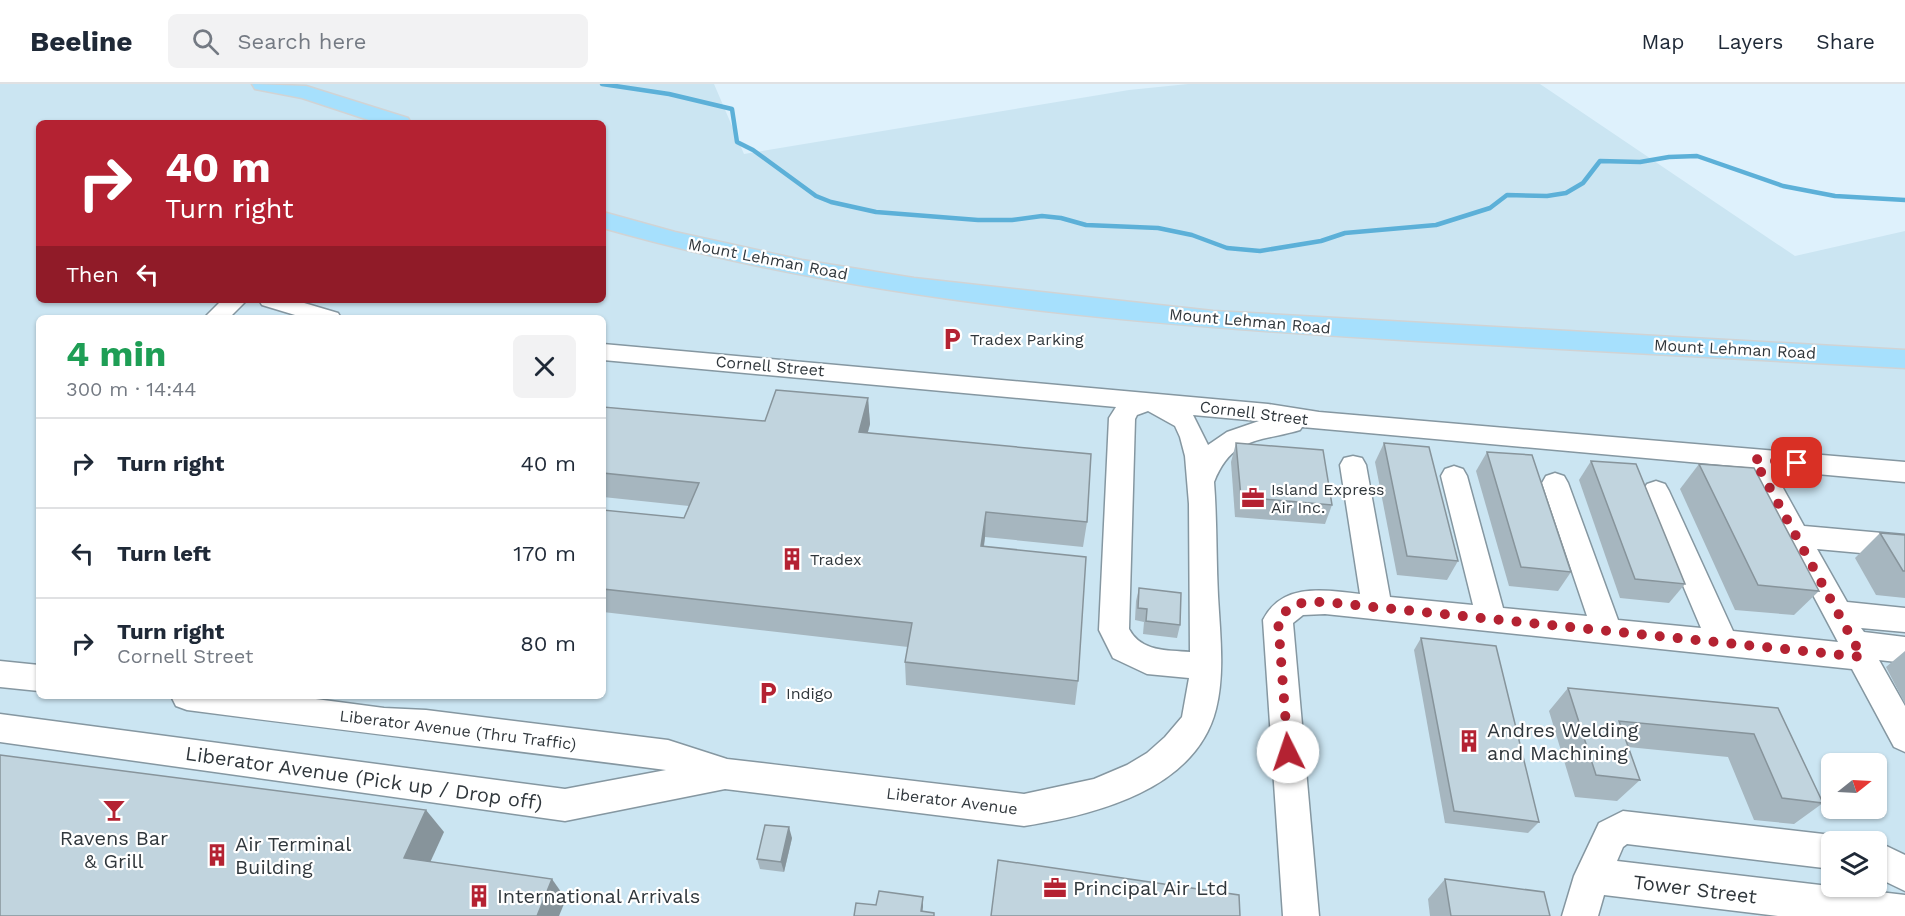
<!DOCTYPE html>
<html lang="en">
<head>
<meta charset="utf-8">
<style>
  :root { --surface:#fff; --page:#f2f2f3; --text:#1f2937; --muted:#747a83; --line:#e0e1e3 }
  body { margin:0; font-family:"Work Sans",sans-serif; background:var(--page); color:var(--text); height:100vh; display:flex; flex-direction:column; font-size:22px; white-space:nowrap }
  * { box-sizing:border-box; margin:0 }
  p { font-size:20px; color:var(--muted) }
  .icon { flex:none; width:33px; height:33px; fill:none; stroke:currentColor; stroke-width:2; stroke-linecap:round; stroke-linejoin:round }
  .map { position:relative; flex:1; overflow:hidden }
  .side { position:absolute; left:36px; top:231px; width:570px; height:384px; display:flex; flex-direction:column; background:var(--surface); border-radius:9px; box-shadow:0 2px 4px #0004 }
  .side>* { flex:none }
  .hud { position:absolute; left:36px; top:36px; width:570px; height:183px; border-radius:9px; box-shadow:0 2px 4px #0004; background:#b42232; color:#fff; overflow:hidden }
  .needle { width:39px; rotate:72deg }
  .buttons { position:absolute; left:1821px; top:669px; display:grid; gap:12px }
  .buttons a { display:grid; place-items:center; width:66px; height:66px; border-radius:9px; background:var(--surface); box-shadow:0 2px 4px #0004; font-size:30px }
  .pin { position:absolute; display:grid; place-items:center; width:51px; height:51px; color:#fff; margin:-26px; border-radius:12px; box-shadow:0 3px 9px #0006 }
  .me { position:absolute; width:66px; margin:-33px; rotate:356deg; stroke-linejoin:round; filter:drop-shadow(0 0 4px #0008) }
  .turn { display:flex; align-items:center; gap:21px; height:126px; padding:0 30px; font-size:27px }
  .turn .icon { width:78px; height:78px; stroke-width:2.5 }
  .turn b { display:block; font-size:42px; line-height:51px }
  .then { display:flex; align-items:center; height:57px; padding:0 30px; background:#0003; gap:12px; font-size:22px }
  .round { display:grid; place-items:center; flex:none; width:63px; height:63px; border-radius:9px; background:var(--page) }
  .summary { display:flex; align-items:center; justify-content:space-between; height:102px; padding:0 30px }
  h1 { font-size:36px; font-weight:700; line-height:45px; color:#1e9e55 }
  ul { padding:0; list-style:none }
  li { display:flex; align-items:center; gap:18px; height:90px; padding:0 30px; border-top:2px solid var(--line) }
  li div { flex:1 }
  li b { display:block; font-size:22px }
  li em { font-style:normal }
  header { display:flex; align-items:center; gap:36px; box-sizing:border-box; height:84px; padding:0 30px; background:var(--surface); border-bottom:2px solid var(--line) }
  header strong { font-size:28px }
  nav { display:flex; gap:33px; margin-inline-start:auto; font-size:21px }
  .search { width:420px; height:54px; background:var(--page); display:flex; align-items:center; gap:15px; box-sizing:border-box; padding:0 21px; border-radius:9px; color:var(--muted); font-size:22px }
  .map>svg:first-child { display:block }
  .built { fill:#cbe5f2; fill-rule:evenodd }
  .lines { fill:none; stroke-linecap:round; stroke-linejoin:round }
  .stream { stroke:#5cb0d8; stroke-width:4.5 }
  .minor-casing { stroke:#8597a1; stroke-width:3 }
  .major-casing { stroke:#d1d3d4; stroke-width:3 }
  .minor { fill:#fff; fill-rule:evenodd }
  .major { fill:#a6e0fd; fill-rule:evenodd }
  .wall { fill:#a6b6bf }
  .shaded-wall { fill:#87949b }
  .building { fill:#c1d4de; stroke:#87949b; stroke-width:1.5 }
  .route { stroke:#b42232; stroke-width:10; stroke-dasharray:0 18 }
  .labels { text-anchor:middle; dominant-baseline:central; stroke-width:4.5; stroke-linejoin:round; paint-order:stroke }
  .street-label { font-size:16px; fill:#30373c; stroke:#fff }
  .poi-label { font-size:16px; fill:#30373c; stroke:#fff; text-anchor:start }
  .near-poi-label { font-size:20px; fill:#30373c; stroke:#fff; text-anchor:start }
  .near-street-label { font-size:20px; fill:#30373c; stroke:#fff }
</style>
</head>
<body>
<header>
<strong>Beeline</strong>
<div class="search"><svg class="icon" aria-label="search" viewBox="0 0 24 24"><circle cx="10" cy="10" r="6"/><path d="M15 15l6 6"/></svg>Search here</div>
<nav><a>Map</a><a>Layers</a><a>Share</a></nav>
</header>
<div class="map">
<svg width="1905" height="832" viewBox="0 0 1905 832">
  <rect width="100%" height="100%" fill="#def1fc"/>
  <!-- built -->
  <path class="built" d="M0,0H714L744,70L1129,6L1188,0H1540L1795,172L1905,147V832H0ZM39,39H603V216H39ZM39,234H603V612H39ZM1832,680H1876V724H1832ZM1832,758H1876V802H1832Z"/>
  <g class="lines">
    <!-- stream -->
    <path class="stream" d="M602,0L669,10L732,25L737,58L753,66L816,112L831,118L876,128L978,136H1012L1042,132L1061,134L1086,141L1158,144L1192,151L1227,164L1260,167L1321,157L1345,149L1436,141L1490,124L1507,111L1547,112L1566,109L1583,99L1600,77L1640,78L1669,73L1697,72L1783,102L1835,112L1905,116"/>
    <!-- minor casing -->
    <g class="minor-casing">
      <g id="minor">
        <path d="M222,216H247L229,234H204Z"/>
        <path d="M259,216H294L338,229L341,234H305L262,221Z"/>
        <path d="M603,260L1268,320L1319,328L1905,378V398L1773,386L1804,442L1905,451V473L1817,465L1847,518L1905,524V548L1861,544L1864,548L1905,553V579L1879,576L1905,622V668L1894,663L1852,585L1325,530L1303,531L1293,539L1319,832H1283L1263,536C1282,498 1325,506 1360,510L1340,381L1344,374L1353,372L1362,374L1366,381L1390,513L1473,521L1441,392L1445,385L1454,382L1463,385L1467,392L1503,524L1587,532L1542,399L1546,392L1555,389L1564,392L1568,399L1618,536L1701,544L1643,407L1647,400L1656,397L1665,400L1669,407L1733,547L1838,558L1745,383L1302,343L1300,346C1260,358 1232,352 1214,398C1217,436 1216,474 1218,512C1220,549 1225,589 1216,625C1196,706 1094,731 1024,742L725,705L565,737L0,658V630L565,705L666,686C506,665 347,647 187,626L176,622L171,612H293L384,624L426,626L668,656L727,675L1024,710L1094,695L1127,681L1147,669L1165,653L1182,633L1189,594L1147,590L1113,574L1099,546L1109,334L1116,323L603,276ZM1148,327L1175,342L1180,353L1185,372L1189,420L1190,568C1167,566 1141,568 1129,545L1135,335L1137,331ZM1193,331L1259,337L1227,348L1208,361Z"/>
        <path d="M0,577L39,581V607L0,603Z"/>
        <path d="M1623,727L1832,751L1845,758H1832V785L1627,760L1623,763L1617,777L1905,811V832H1778L1604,811L1598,832H1562L1574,792L1599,739Z"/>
        <path d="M1876,757L1905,771V807L1876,793Z"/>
      </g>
    </g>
    <!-- major casing -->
    <g class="major-casing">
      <g id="major">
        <path d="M252,0L306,2L408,34L411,39H378L302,14L255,5Z"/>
        <path d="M603,128L675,148L802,176L914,194L1213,227L1905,266V284C1743,275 1580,266 1418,257C1145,241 867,219 603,144Z"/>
      </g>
    </g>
    <!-- minor -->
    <use href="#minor" class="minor"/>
    <!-- major -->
    <use href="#major" class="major"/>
  </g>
  <!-- wall -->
  <g class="wall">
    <path d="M868,314L870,340L868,348L1087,438L1083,463L985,453L984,463L1078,597L1075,621L906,601L905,578L908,563L603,528V426L684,434L689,422L603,413V323L765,337Z"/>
    <path d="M1236,359L1332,421L1325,440L1235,433L1231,378Z"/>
    <path d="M1384,359L1458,477L1447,496L1397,491L1375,378Z"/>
    <path d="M1487,368L1571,488L1558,507L1509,502L1476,387Z"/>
    <path d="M1591,377L1685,500L1669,519L1620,514L1579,396Z"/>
    <path d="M1699,380L1819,507L1794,531L1735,526L1680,405Z"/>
    <path d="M1880,449L1905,451V514L1876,511L1855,474Z"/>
    <path d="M1139,504L1180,541L1177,554L1143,550L1144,538L1135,536L1136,517Z"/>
    <path d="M1421,554L1539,738L1528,749L1445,739L1414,566Z"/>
    <path d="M1905,567V620L1886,583Z"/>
    <path d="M1568,604L1778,624L1823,719L1794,740L1754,736L1728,673L1628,663L1640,696L1617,717L1575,713L1549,627Z"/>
    <path d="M792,754L784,788L760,785L757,775Z"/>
    <path d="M1445,795L1550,832H1430L1428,815Z"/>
  </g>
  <!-- shaded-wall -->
  <g class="shaded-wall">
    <path d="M868,314L870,340L861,373L859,348Z"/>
    <path d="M986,428L985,453L980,487L981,462Z"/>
    <path d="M426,726L444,748L423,794L404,774Z"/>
    <path d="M789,743L792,754L784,788L781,778Z"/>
    <path d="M552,795L566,815L559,832H537Z"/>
    <path d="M923,813V823L922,832L921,827Z"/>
  </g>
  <!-- building -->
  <g class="building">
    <path d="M776,306L868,314L859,348L1091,370L1087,438L986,428L981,462L1086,473L1078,597L905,578L912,539L603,505V426L684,434L699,399L603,389V323L765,337Z"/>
    <path d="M1236,359L1323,366L1332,421L1241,413Z"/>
    <path d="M1384,359L1429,363L1458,477L1407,472Z"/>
    <path d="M1487,368L1532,371L1571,488L1521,483Z"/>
    <path d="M1591,377L1636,380L1685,500L1635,495Z"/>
    <path d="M1699,380L1754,384L1819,507L1758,501Z"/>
    <path d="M1880,449L1905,451V487H1903Z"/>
    <path d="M1139,504L1181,509L1180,541L1146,537L1147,525L1138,524Z"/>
    <path d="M1421,554L1496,562L1539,738L1454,727Z"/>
    <path d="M1568,604L1778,624L1823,719L1782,714L1754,650L1619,637L1640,696L1596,691Z"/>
    <path d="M0,671L426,726L404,774L552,795L537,832H0Z"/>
    <path d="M765,741L789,743L781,778L757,775Z"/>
    <path d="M998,776L1239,811L1240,832H991Z"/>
    <path d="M1445,795L1544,808L1550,832H1451Z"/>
    <path d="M879,807L923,813L921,827L934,829V832H854L856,819L876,821Z"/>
  </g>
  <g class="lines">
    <!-- route -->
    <path class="route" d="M1288,668L1278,536C1293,517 1302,518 1325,518L1862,573L1754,375L1797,379"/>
  </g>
  <!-- icons -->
  <defs>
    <g id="parking-bare" transform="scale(1.8)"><path d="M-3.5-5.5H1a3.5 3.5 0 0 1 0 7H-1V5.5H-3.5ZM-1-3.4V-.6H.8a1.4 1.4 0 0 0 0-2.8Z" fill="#b42232" stroke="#fff" stroke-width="2.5" paint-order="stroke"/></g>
    <g id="office-bare" transform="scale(1.8)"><path d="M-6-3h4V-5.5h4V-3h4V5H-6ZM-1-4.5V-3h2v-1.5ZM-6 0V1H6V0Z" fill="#b42232" stroke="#fff" stroke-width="2.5" paint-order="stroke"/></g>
    <g id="building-bare" transform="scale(1.8)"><path d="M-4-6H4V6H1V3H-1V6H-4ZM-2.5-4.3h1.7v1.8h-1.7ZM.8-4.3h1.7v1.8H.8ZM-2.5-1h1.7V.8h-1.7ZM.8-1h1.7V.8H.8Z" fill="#b42232" stroke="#fff" stroke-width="2.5" paint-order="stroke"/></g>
    <g id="bar-bare" transform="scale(1.8)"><path d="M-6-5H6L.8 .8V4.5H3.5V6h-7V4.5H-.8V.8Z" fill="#b42232" stroke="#fff" stroke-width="2.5" paint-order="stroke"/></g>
  </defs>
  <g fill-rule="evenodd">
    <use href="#parking-bare" x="952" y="255"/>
    <use href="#office-bare" x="1253" y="414"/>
    <use href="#building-bare" x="792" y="475"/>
    <use href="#parking-bare" x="768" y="609"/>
    <use href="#building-bare" x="1469" y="657"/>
    <use href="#bar-bare" x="114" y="726"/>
    <use href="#building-bare" x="217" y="771"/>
    <use href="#office-bare" x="1055" y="804"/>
    <use href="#building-bare" x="479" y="812"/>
  </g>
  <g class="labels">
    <!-- street labels -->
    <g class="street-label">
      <text transform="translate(768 175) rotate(11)">Mount Lehman Road</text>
      <text transform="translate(1250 237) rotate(5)">Mount Lehman Road</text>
      <text transform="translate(1735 265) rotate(3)">Mount Lehman Road</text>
      <text transform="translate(770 282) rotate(5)">Cornell Street</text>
      <text transform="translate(1254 329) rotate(7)">Cornell Street</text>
      <text transform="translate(458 646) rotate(7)">Liberator Avenue (Thru Traffic)</text>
      <text transform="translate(952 717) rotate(7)">Liberator Avenue</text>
    </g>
    <!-- poi labels -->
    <g class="poi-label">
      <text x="970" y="255">Tradex Parking</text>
      <text x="1271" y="405">Island Express<tspan x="1271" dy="18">Air Inc.</tspan></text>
      <text x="810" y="475">Tradex</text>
      <text x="786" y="609">Indigo</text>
    </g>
    <!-- near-poi labels -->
    <g class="near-poi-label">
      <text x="1487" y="646">Andres Welding<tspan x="1487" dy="23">and Machining</tspan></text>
      <text x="114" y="754" text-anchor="middle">Ravens Bar<tspan x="114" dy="23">&amp; Grill</tspan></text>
      <text x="235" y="760">Air Terminal<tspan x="235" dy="23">Building</tspan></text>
      <text x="1073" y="804">Principal Air Ltd</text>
      <text x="497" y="812">International Arrivals</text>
    </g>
    <!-- near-street labels -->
    <g class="near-street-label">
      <text transform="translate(364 694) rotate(8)">Liberator Avenue (Pick up / Drop off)</text>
      <text transform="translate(1695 805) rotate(7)">Tower Street</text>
    </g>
  </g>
</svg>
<div class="buttons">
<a><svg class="needle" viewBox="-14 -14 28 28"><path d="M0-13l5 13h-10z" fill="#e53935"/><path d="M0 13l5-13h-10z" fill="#747a83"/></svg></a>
<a><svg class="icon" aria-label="layers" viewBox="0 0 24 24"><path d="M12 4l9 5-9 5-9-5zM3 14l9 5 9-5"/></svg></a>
</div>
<div class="pin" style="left:1797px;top:379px;background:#d93025"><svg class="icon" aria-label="arrive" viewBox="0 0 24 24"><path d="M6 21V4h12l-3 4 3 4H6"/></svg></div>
<svg class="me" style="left:1288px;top:668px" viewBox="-20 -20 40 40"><circle r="19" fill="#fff"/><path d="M0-13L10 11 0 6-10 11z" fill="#b42232"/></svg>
<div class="hud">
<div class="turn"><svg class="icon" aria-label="right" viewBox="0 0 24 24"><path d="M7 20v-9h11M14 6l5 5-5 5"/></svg><div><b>40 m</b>Turn right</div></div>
<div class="then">Then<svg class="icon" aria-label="left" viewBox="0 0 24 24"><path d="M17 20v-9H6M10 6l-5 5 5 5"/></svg></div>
</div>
<section class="side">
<div class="summary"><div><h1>4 min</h1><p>300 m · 14:44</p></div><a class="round"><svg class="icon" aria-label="close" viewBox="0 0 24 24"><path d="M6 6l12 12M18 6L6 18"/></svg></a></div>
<ul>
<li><svg class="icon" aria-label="right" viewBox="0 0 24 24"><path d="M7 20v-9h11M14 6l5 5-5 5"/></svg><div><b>Turn right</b></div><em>40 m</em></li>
<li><svg class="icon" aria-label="left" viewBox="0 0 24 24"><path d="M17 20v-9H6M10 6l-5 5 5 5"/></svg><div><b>Turn left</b></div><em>170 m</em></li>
<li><svg class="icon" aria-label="right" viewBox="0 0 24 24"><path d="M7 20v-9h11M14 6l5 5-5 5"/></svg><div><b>Turn right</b><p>Cornell Street</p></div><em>80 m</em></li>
</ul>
</section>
</div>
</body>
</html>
